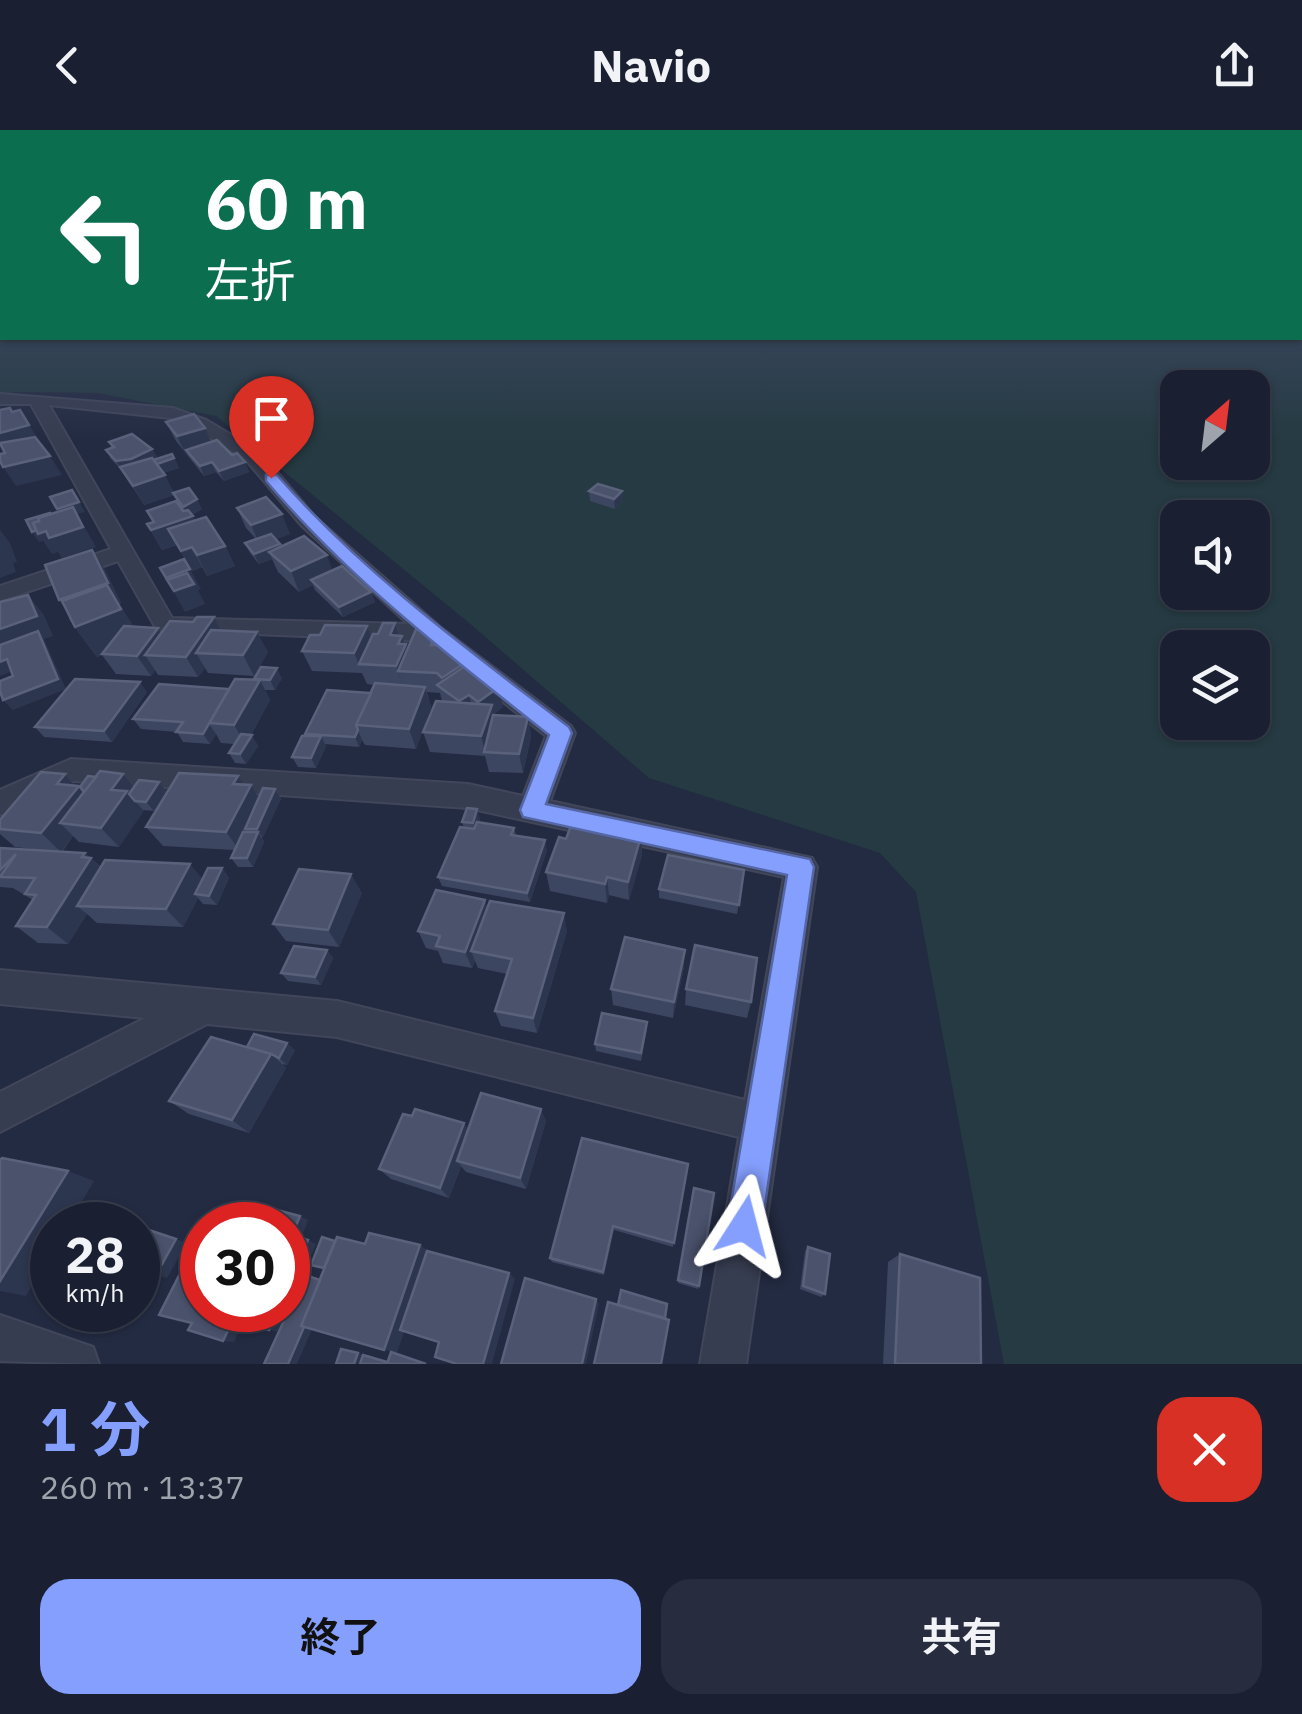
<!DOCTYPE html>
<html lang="ja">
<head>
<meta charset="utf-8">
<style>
  :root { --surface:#1a2032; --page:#272d3e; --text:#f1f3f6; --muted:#9fa3ac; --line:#383e4d; --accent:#859fff }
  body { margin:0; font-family:"IBM Plex Sans","Noto Sans JP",sans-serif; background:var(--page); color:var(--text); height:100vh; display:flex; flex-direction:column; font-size:38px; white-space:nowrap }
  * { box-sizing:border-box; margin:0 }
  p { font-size:32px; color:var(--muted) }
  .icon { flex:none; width:55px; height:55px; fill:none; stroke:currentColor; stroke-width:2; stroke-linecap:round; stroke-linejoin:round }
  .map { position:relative; height:1234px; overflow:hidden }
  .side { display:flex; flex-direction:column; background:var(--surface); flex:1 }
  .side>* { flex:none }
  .banner { position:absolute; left:0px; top:0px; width:1302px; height:210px; box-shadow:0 2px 8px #0004,0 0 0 2px var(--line); background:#0b6e4f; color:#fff; overflow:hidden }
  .needle { width:65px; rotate:28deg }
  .tools { position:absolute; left:1160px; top:240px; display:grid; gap:20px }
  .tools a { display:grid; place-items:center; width:110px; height:110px; border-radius:20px; background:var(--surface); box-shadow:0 2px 8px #0004,0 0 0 2px var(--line); font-size:50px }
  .speed { position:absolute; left:30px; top:1072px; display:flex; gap:20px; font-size:50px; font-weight:700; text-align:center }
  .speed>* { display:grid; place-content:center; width:130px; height:130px; border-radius:50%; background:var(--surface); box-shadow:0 2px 8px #0004,0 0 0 2px var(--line); line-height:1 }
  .speed small { font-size:25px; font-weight:400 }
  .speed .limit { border:15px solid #d22; background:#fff; color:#111 }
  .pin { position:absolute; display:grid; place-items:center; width:85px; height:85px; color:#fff; margin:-102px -42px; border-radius:50% 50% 50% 0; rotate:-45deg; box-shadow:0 0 10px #0007 }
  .pin .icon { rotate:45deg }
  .me { position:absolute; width:110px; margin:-55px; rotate:9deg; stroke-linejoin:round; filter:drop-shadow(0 0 8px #0008) }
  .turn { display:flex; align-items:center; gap:35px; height:210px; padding:0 40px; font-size:45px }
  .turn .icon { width:130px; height:130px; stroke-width:2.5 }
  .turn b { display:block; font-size:70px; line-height:85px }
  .round { display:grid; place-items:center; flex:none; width:105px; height:105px; border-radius:30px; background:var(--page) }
  .overview { display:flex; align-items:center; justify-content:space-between; height:170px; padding:0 40px }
  h1 { font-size:60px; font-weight:700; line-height:75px; color:var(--accent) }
  .action { display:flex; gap:20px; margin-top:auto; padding:20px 40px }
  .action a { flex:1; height:115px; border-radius:30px; background:var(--accent); color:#111; font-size:40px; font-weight:700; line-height:115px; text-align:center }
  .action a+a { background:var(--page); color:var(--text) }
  header { display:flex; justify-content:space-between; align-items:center; height:130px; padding:0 40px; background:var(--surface); font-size:45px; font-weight:700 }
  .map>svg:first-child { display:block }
  .green { fill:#253a42; fill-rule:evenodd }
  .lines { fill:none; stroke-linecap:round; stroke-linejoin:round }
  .minor-casing { stroke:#41465a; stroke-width:4 }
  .minor { fill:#373d51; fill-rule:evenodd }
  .wall { fill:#3d4660 }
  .shaded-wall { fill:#2d364f }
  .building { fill:#4a526c; stroke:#5a627b; stroke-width:2.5 }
  .route { fill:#859fff; stroke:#5667a6; stroke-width:2.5 }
</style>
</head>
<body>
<header><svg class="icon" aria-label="back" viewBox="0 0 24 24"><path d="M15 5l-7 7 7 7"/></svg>Navio<svg class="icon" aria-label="share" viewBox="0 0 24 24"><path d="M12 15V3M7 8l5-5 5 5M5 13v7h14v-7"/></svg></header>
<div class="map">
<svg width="1302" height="1234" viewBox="0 0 1302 1234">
  <rect width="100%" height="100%" fill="#232b42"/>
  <!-- green -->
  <path class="green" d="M0,138L2,208H1300L1302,171V1234H1004L916,762L880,723L649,648L468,492L216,286L98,263L15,262L0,266ZM1178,258H1252V332H1178ZM1178,388H1252V462H1178ZM1178,518H1252V592H1178Z"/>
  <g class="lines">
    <!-- minor casing -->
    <g class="minor-casing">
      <g id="minor">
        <rect x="1300" y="155" width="2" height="8"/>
        <path d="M0,264L173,278L206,290L260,322L315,387L440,497L571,596L575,603L550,671L812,728L817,737L746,1234H700L739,1007L337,907L207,894L0,1002V962L145,888L0,874V840L337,871L745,970L784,747L468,678L74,651L0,685V660L71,629L468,654L523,666L546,606L426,511L157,500L118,431L0,471V456L111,419L31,274H0ZM49,275L170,288L194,298L246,330L301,395L408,494L172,488Z"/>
        <path d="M0,1185L93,1217L99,1234L0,1231Z"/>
      </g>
    </g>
    <!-- minor -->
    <use href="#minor" class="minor"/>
  </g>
  <!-- wall -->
  <g class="wall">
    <path d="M166,292L211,312L245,332L249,342L224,351L216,342L204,346L176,311Z"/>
    <path d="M109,312L152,319L157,328L172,324L179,338L163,343L174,363L202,379L192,385L195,391L225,416L235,436L207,446L202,437L192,441L177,415L162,420L147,394L153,392L178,373L174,365L144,375L122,340L111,329L106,320L112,317Z"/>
    <path d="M589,361H622L623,371L615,379L590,371Z"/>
    <path d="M237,378L290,404L276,409L281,417L332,440L371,462L375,472L343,487L315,460L313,455L299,462L278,442L272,429L259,434L250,423L245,413L256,409L246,398Z"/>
    <path d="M92,420L105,440L121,473L119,474L133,496L158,498L161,502L193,492L214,487L221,500L268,522L254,546L208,543L205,538L198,547L158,545L155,540L151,546L116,544L102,525L97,527L70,491L66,479L59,470Z"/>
    <path d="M395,493L399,506L406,514L408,519L435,503L439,515L471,540L503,577L494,584V586L528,587L531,607L523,643L489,642L485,626L430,622L423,602L442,571L440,563L427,562L431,577L416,619L365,615L362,610L359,617L325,614L326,616L316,638L298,637L292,627L306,606L305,604L371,563L374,555L367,554L362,543L312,541L302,521L371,508Z"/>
    <path d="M282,548L275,560H265L270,570L251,605L258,616L246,634L235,633L229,623L234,614L221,613L216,604L210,614L183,612L177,602L141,599L133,589L229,559L254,549Z"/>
    <path d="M147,562L112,612L44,607L35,597Z"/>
    <path d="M65,644L75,655L80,657L96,647L123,644L134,657L159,652L167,662L154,681L143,680L119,717L79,712L73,706L62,722L85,723L101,737L203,749L222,738L229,748L217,775L203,774L198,768L183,797L97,793L87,784L68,814L38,813L16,796L33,770L13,758L0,757V718L49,721L15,717L0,704V690Z"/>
    <path d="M238,646L243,655L259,668L275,659L281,669L262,708L264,712L253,737H238L231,728L234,720L163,716L146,697Z"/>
    <path d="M480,689L479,692L514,698L516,705L547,720L530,772L442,756L438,747L464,698L462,692Z"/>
    <path d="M641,706L642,725L629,770L609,765L607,773L550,761L546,742L566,709Z"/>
    <path d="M744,740L737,784L659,768V759Z"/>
    <path d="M362,763L339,817L286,811L273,794Z"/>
    <path d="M488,778L567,801L537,903L501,896L495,881L507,844L478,838L475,831L472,838L443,833L438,821L426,818L418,801Z"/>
    <path d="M327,820L333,828L321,855L288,851L281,843Z"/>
    <path d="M684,837L673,888L613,875L611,859Z"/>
    <path d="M686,859L751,872L747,888L685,875Z"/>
    <path d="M647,892V899L641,931L596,921L595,914Z"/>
    <path d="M247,917L295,920L287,935L282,934L286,938L249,1003L189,984L169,971Z"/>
    <path d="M412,986L464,993L468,1000L546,991L526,1059L466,1042L461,1036L449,1068L391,1049L379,1039Z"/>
    <path d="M688,1035L673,1117L614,1100L604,1145L552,1132L550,1128Z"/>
    <path d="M694,1058L699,1156L698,1159L678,1153Z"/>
    <path d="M808,1117L825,1164L821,1167L800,1159L805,1121Z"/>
    <path d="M900,1124L981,1234H883L888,1132Z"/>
  </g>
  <!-- shaded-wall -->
  <g class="shaded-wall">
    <path d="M20,280L41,314L4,324L0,318V303Z"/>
    <path d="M205,298L213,317L186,320L188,324L186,325L177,306Z"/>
    <path d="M152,319L157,328L122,340L116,331Z"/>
    <path d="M172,324L179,338L161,344L156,334Z"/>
    <path d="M50,326L62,345L16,356L3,337Z"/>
    <path d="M212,332L216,342L204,346L200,336Z"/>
    <path d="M245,332L249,342L224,351L219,341Z"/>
    <path d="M165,345L175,365L144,375L133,356Z"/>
    <path d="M72,360L85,382L77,384L96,417L62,428L58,422L52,424L43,411L39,412L32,402L63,389L57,379Z"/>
    <path d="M622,361L623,371L615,379L614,369Z"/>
    <path d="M197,369L202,379L188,387L183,377Z"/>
    <path d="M282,384L290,404L260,415L251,395Z"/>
    <path d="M193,386L203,406L162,420L151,400Z"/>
    <path d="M0,400L10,413L17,432L13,433L16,442L0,448Z"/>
    <path d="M280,414L284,424L269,422L272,429L259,434L254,424Z"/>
    <path d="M225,416L235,436L207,446L197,425Z"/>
    <path d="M192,417L202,437L192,441L181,421Z"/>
    <path d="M92,420L105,440L121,473L119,474L141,509L97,527L70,491L74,490L59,470Z"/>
    <path d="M327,425L334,445L311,450L313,455L299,462L291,441Z"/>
    <path d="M190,439L201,459L198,460L205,474L185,482L166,448Z"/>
    <path d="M371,462L375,472L343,487L339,477Z"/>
    <path d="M28,465L44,485L53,506L44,509L66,559L13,580L3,570L58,549L0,526V499Z"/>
    <path d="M214,487L225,508L196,523L205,538L198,547L186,527Z"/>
    <path d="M395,493L400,510L402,506L405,516L406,514L412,534L398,541L403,556L396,536L390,505Z"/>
    <path d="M367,496L374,516L359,534L354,523Z"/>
    <path d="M158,498L171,518L145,525L155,540L151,546L137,526Z"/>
    <path d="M257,502L268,522L254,546L243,525Z"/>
    <path d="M435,503L441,524L431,515Z"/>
    <path d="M7,529L16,540L0,546V532Z"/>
    <path d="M469,530L474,550L446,561L442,548Z"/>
    <path d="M277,538L282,548L275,560L270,550Z"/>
    <path d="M260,550L270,570L246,614L252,605L258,616L246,634L240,624L246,615L234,595Z"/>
    <path d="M140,552L147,562L112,612L104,601Z"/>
    <path d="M425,557L431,577L416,619L409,599Z"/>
    <path d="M499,557L503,577L494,584L496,595L485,622L481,606L483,592L478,572Z"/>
    <path d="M469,565L474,585L459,571Z"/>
    <path d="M528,587L531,607L523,643L519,624Z"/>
    <path d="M209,594L216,604L210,614L203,604Z"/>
    <path d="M358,600L362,610L359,617L355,607Z"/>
    <path d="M321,606L326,616L316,638L311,628Z"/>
    <path d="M65,644L77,658L79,656L96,675L60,693L73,706L61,722L41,703L57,654Z"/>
    <path d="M123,644L139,663L134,670L144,681L119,717L101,698L111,660Z"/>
    <path d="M238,646L248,661L251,655L263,675L245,699L248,704L240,721L226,702L233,654Z"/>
    <path d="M159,652L167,662L154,681L146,672Z"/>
    <path d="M275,659L281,669L263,708L257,699Z"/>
    <path d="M477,679L480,689L476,703L473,693Z"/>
    <path d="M258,702L264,712L253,737L247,728Z"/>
    <path d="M641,706L642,725L629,770L628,752Z"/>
    <path d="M545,710L547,720L530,772L527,763Z"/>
    <path d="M85,723L110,746L77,776L87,784L68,814L47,797Z"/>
    <path d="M190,734L205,752L195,764L198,768L183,797L166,779Z"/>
    <path d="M222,738L229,748L217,775L209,766Z"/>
    <path d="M351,744L362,763L339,817L328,800Z"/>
    <path d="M607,747L609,765L607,773L605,754Z"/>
    <path d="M485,770L491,788L471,821L475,831L472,838L465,822Z"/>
    <path d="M564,783L567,801L537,903L533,888Z"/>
    <path d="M327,820L333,828L321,855L315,847Z"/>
    <path d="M685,820L684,837L673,888L674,872Z"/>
    <path d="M287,913L295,920L287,935L279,928Z"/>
    <path d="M271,924L286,938L249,1003L232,990Z"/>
    <path d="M541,979L546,991L526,1059L520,1048Z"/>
    <path d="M464,993L472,1006L457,1031L461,1036L449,1068L440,1058Z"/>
    <path d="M68,1041L94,1051L68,1095H52V1121L26,1166L0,1161V1151Z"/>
    <path d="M300,1086L308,1090L301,1109L292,1105Z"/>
    <path d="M613,1096L614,1100L604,1145L603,1142Z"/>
    <path d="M176,1109L187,1113L167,1148L156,1145Z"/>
    <path d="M308,1110L316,1114L279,1202L269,1200L278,1180H288V1158Z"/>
    <path d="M420,1115L431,1123L397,1223L384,1220Z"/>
    <path d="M509,1143L515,1149L492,1234H483Z"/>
    <path d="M324,1152L331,1155L297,1234H288Z"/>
    <path d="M596,1169L599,1174L586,1234H582Z"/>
    <path d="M233,1190L243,1192L234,1212L223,1211Z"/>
    <path d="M341,1219L370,1226L395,1234H354Z"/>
  </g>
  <!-- building -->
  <g class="building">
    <path d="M10,278L12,282L20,280L29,295L0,303V280Z"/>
    <path d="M194,284L205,298L177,306L166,292Z"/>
    <path d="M132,304L152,319L131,329L116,331L106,320L114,317L109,312Z"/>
    <path d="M35,307L50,326L3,337L0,331V324L5,323L0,313Z"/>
    <path d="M217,310L232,325L237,323L245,332L219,341L212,332L200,336L186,320Z"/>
    <path d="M172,324L174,328L157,334L153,330Z"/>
    <path d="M152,328L165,345L133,356L120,337Z"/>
    <path d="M598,354L622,361L614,369L589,361Z"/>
    <path d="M189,358L197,369L183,377L173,363Z"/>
    <path d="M72,360L79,372L57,379L50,367Z"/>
    <path d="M266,367L282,384L251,395L237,378Z"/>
    <path d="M176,371L183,381L188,380L193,386L151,400L147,394L154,392L147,381Z"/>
    <path d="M73,377L83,397L49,408L46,401L38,404L33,393L39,391L38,388Z"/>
    <path d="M50,383L51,384L38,388L39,391L33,393L36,400L32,402L26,390Z"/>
    <path d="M206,387L225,416L197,425L192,417L181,421L168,399Z"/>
    <path d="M271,404L280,414L254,424L245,413Z"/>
    <path d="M304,406L327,425L291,441L269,422Z"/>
    <path d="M92,420L108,453L59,470L45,435Z"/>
    <path d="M184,429L190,439L166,448L160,438Z"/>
    <path d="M342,436L371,462L339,477L311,450Z"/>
    <path d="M187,443L194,454L174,461L167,450Z"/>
    <path d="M107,455L121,479L75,497L62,471Z"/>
    <path d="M28,465L37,486L0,499V472Z"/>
    <path d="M197,487H214L186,527L145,525L170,491L193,492Z"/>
    <path d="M383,493H395L390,505L402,506L398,514H406L396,536L359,534L373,504H378Z"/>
    <path d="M325,495L367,496L354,523L302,521L310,505H320Z"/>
    <path d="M124,496L158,498L137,526L102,524Z"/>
    <path d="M417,497L435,503L431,515L450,516L469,530L442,548L437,543L398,541Z"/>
    <path d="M211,500L257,502L243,525L196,523Z"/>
    <path d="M38,501L58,549L3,570L0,561V551L13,546L7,529L0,532V515Z"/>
    <path d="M465,536L499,557L478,572L469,565L459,571L437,555Z"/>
    <path d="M261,537L277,538L270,550L254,549Z"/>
    <path d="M75,549L140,552L104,601L35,597Z"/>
    <path d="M235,549L260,550L234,595L209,593Z"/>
    <path d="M375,553L425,557L409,599L356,595Z"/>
    <path d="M159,554L229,559L203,604L176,602L183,592L133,589Z"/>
    <path d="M327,560L371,563L356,595L358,600L355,607L305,604Z"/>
    <path d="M436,571L492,575L481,606L423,602Z"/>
    <path d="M493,585L528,587L519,624L484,622Z"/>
    <path d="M241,604L252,605L240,624L229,623Z"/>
    <path d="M302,606H321L311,628L292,627Z"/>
    <path d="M100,641L123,644L111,660L127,661L101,698L60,693Z"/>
    <path d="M41,642L65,644L57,654L79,656L41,703L0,699V690Z"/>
    <path d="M179,643L238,646L233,654L251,655L226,702L146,697Z"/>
    <path d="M88,646L96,647L84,662L80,657Z"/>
    <path d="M139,650L159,652L146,672L135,671L129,664Z"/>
    <path d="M263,658L275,659L257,699H245Z"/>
    <path d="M467,678L477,679L473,693L462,692Z"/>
    <path d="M477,692L514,698L511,705L545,710L527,763L438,747L460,697L474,699Z"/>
    <path d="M572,693L641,706L628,752L607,747L605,754L546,742L559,707L566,709Z"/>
    <path d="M243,702H258L247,728H231Z"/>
    <path d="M0,718L85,723L82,727L91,728L47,797L16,796L36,765L25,764L35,748L0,747L16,724L0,740Z"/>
    <path d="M668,725L744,740L739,775L659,759Z"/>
    <path d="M105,730L190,734L166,779L77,776Z"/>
    <path d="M208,738H222L209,766L195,764Z"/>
    <path d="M299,739L351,744L328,800L273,794Z"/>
    <path d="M436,760L485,770L465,822L436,816L440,806L418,801Z"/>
    <path d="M490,771L564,783L533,888L495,881L512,829L471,821Z"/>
    <path d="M625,807L685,820L674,872L611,859Z"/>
    <path d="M695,815L757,828L751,872L686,859Z"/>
    <path d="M294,816L327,820L315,847L281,843Z"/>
    <path d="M602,883L647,892L641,923L595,914Z"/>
    <path d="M254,904L287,913L279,928L271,924L247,917Z"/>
    <path d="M211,907L271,924L232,990L169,971Z"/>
    <path d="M481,963L541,979L520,1048L457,1031Z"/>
    <path d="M415,979L464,993L440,1058L379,1039L403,984L412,986Z"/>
    <path d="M582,1008L688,1034L674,1113L613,1096L603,1142L550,1128Z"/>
    <path d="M2,1028L68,1041L0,1151V1030Z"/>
    <path d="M694,1058L714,1063L699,1156L678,1150Z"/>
    <path d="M251,1073L300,1086L292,1105L308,1110L288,1158V1095H205L211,1083L243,1091Z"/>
    <path d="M143,1098L176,1109L156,1145L138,1139V1107Z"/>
    <path d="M202,1100V1180H278L269,1200L233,1190L223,1211L188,1200L192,1193L159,1185Z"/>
    <path d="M369,1103L420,1115L384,1220L301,1196L337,1107L365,1114Z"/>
    <path d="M322,1107L335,1111L324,1138L311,1135Z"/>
    <path d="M808,1117L830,1124L825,1164L803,1156Z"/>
    <path d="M427,1121L509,1143L483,1234H457L435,1227L439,1212L400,1200Z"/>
    <path d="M900,1124L980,1148L981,1234H895Z"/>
    <path d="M305,1145L320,1150L301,1196L304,1197L288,1234H264Z"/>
    <path d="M525,1148L596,1169L582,1234H501Z"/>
    <path d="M621,1160L667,1174L665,1188L618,1175Z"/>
    <path d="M608,1172L669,1190L661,1234H594Z"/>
    <path d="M341,1219L358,1223L354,1234H336Z"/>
    <path d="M391,1222L426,1234H387Z"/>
    <path d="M363,1225L387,1232V1234H360Z"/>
  </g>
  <!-- sky -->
  <linearGradient id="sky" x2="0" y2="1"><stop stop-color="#131824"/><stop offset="0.44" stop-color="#3f4a65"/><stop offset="1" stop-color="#3f4a65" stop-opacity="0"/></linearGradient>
  <rect width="1302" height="311" fill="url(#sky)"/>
  <!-- route -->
  <path class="route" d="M266,345H277C362,442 467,519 569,597L572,603L546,674L810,729L814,737L762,1096L757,1109L744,1114L732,1109L727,1096L787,745L523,687L520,680L549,605C450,527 348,448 266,351Z"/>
</svg>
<div class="tools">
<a><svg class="needle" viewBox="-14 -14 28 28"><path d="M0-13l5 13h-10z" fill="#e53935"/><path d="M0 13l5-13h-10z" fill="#9fa3ac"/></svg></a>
<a><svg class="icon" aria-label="sound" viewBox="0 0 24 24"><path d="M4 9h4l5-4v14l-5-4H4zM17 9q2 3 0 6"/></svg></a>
<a><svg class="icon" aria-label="layers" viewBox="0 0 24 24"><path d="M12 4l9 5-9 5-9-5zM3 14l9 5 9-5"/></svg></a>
</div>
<div class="speed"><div>28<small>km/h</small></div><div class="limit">30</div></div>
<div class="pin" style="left:271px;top:348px;background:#d93025"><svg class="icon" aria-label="arrive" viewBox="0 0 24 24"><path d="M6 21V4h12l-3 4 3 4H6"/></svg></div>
<svg class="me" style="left:744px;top:1096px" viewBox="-20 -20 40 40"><path d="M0-17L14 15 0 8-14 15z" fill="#859fff" stroke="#fff" stroke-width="4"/></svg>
<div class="banner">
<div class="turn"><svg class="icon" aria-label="left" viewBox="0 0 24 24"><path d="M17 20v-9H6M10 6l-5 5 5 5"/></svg><div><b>60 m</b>左折</div></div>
</div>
</div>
<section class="side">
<div class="overview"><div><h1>1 分</h1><p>260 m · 13:37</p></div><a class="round" style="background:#d93025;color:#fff"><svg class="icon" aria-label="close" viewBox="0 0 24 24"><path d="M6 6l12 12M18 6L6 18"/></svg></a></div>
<div class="action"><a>終了</a><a>共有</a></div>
</section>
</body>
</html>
